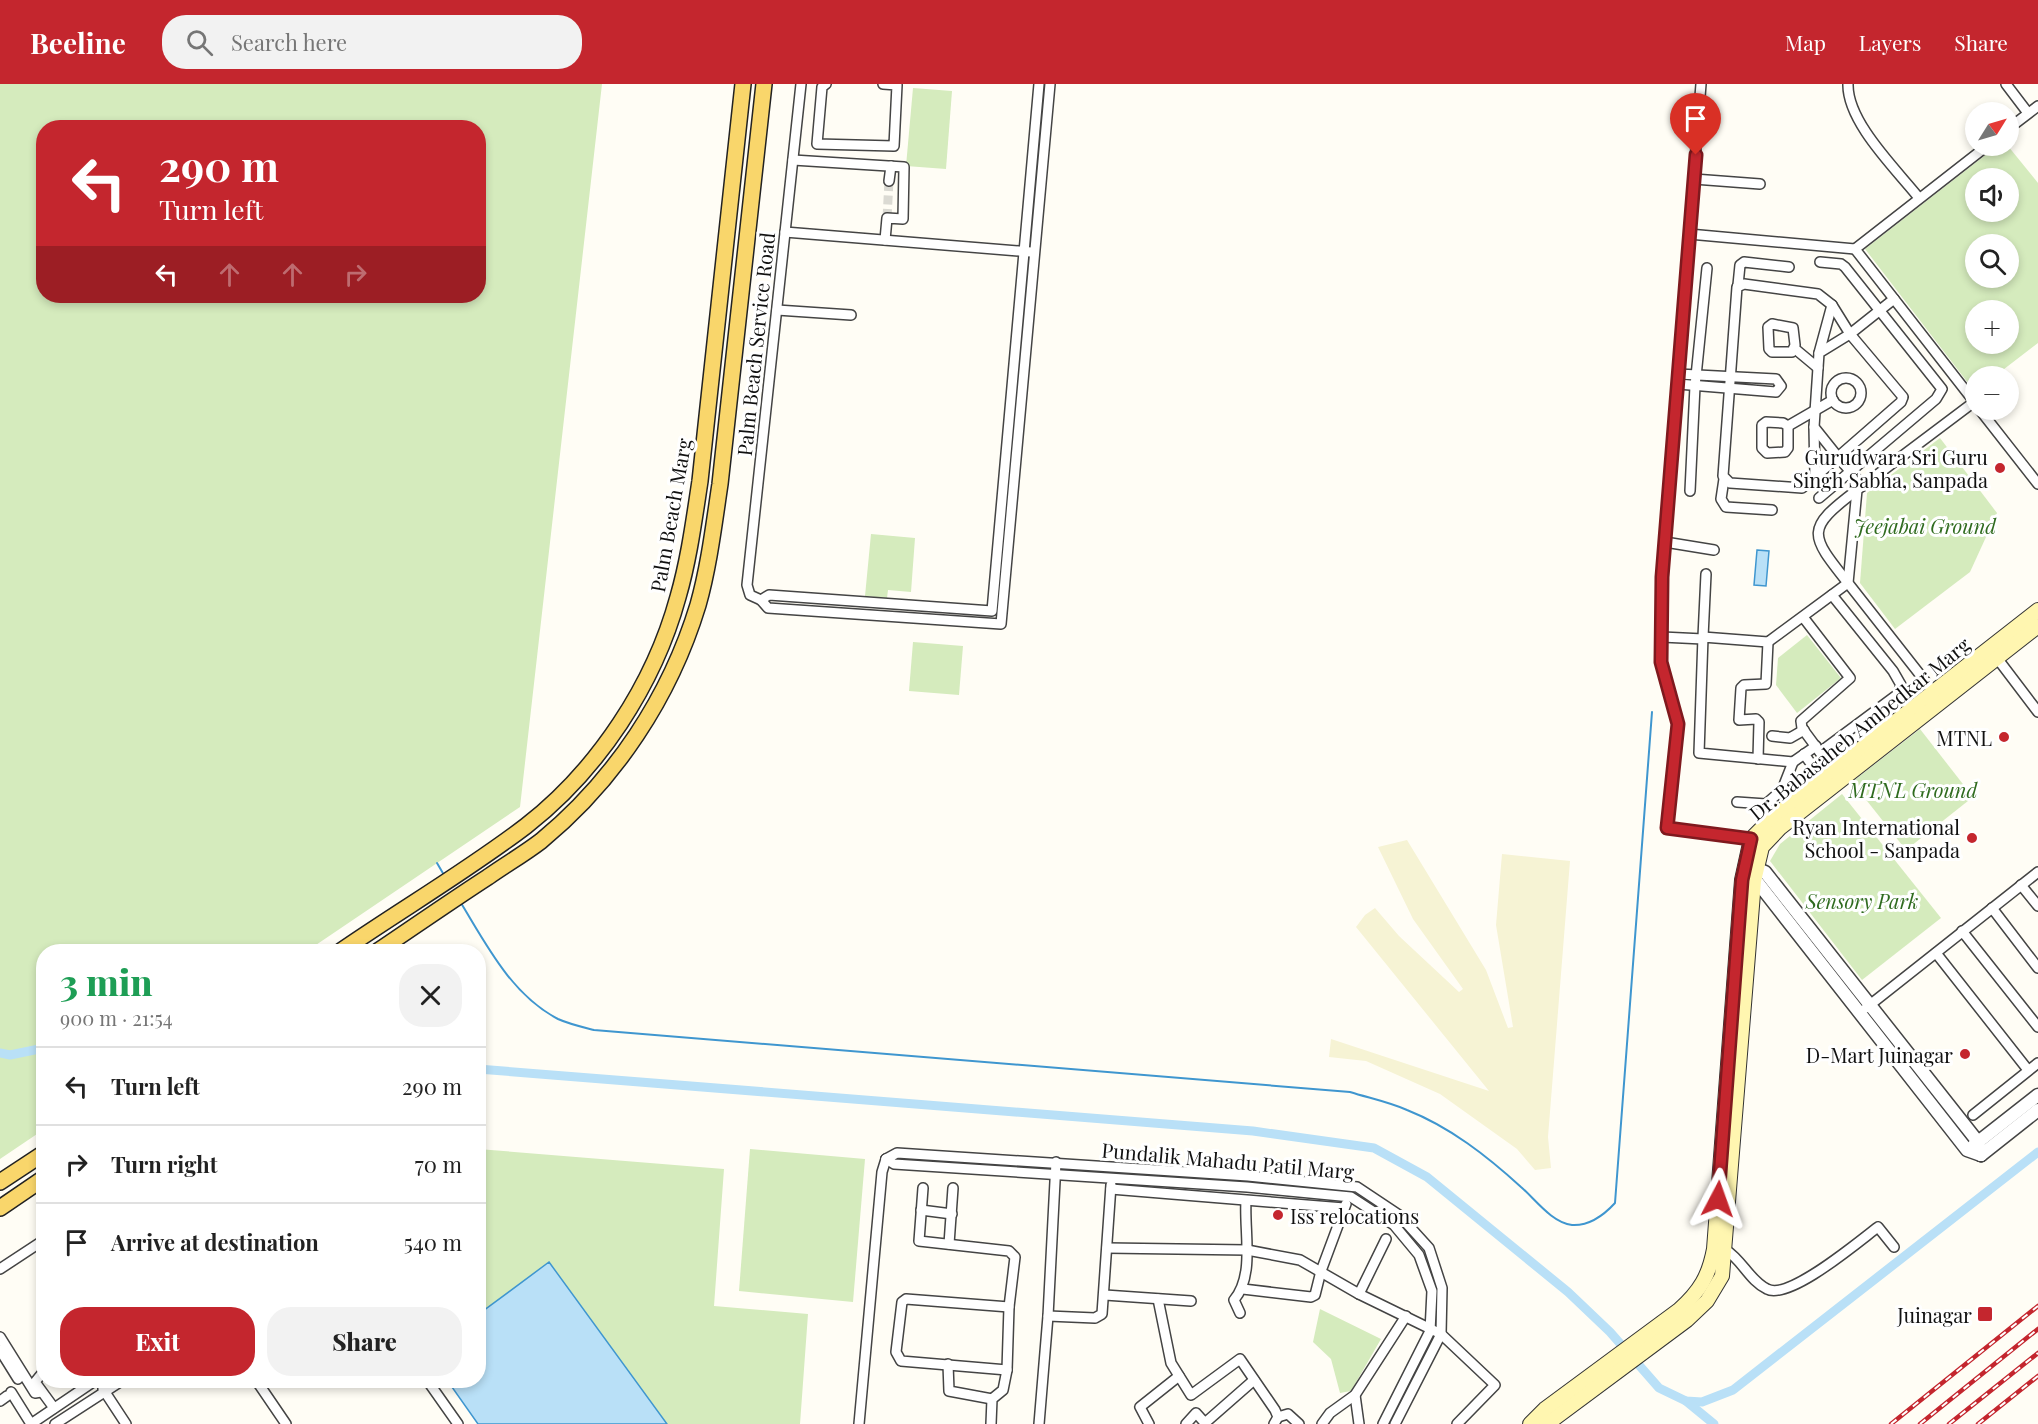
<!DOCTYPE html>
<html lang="en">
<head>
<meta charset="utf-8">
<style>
  :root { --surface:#fff; --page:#f2f2f2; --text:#222; --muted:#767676; --line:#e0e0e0; --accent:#c4262e }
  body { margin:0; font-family:"Playfair Display",serif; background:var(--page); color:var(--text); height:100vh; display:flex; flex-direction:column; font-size:22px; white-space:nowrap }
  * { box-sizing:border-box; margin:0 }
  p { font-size:20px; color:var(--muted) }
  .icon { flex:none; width:33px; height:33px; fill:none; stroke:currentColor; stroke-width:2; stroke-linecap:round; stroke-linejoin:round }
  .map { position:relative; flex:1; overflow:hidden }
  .details { position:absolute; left:36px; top:860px; width:450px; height:444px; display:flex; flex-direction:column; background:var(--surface); border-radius:24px; box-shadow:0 3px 9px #0003 }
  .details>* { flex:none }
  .hud { position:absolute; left:36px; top:36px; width:450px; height:183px; border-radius:24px; box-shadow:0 3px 9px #0003; background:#c4262e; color:#fff; overflow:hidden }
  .needle { width:39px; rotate:53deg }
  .fabs { position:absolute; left:1965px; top:18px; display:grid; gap:12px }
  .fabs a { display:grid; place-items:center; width:54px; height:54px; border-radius:50%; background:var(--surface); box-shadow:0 3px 9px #0003; font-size:30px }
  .pin { position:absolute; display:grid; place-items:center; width:51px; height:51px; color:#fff; margin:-62px -26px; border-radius:50% 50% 50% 0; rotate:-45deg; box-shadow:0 0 6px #0007 }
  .pin .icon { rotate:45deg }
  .me { position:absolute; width:66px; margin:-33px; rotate:4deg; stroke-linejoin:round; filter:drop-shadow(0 0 4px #0008) }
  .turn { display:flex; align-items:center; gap:21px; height:126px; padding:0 24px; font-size:27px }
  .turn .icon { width:78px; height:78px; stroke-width:2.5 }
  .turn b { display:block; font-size:42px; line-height:51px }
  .lanes { display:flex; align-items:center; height:57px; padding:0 24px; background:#0003; justify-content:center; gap:30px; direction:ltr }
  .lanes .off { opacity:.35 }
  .round { display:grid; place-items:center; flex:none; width:63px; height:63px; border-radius:24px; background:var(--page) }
  .summary { display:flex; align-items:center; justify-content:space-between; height:102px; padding:0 24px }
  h1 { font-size:36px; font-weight:800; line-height:45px; color:#1e9e55 }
  .action { display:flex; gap:12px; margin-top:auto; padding:12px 24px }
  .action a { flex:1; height:69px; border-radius:24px; background:var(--accent); color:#fff; font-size:24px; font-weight:800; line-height:69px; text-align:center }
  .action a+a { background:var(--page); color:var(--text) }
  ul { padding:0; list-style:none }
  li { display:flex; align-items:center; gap:18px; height:78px; padding:0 24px; border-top:2px solid var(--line) }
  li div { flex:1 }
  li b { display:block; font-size:22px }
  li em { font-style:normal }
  header { display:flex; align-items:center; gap:36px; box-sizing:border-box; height:84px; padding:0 30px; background:var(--accent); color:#fff }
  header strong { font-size:28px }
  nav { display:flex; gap:33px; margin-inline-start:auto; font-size:21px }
  .search { width:420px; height:54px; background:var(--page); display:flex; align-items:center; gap:15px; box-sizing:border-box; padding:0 21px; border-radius:24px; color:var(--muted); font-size:22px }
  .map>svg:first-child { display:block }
  .farmland { fill:#f6f3d4 }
  .green { fill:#d5ebbd; fill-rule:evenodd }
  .water { fill:#b9e0f7; stroke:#3f96cf; stroke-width:1.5 }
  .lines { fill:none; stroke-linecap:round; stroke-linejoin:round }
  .stream { stroke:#3f96cf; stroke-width:2 }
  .canal { stroke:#b9e0f7; stroke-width:9 }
  .minor-tunnel { stroke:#dbdad3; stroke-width:9; stroke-dasharray:9 4.5; stroke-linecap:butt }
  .minor-casing { stroke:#444; stroke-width:12 }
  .tertiary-casing { stroke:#444; stroke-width:15 }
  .secondary-casing { stroke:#333; stroke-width:16 }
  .primary-casing { stroke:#222; stroke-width:18 }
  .minor { stroke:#fff; stroke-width:9 }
  .tertiary { stroke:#fff; stroke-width:12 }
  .secondary { stroke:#fff6b0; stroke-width:14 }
  .primary { stroke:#f9d66b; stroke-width:15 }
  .rail-casing { stroke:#c4262e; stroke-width:4.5 }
  .rail { stroke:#fff; stroke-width:2; stroke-dasharray:7; stroke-linecap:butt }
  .route-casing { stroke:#7f191e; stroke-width:15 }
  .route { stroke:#c4262e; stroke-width:10 }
  .poi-dot { fill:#c4262e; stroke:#fff; stroke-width:2 }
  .labels { text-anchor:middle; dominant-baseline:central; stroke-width:6; stroke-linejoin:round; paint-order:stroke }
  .street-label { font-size:20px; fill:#111; stroke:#fff }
  .poi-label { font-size:20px; fill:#111; stroke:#fff; text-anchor:end }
  .park-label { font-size:20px; font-style:italic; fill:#2f6b1f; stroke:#fff }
</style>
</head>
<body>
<header>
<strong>Beeline</strong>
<div class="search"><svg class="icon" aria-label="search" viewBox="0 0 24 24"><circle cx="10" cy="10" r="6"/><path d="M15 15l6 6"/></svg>Search here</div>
<nav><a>Map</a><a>Layers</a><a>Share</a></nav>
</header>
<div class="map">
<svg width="2038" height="1340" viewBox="0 0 2038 1340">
  <rect width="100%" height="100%" fill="#fffdf5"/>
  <!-- farmland -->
  <path class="farmland" d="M1407,756L1486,886L1508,944L1513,943L1496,841L1502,770L1570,777L1548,1053L1551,1084L1535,1086L1517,1065L1440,1010L1366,977L1329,973L1331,955L1489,1007L1356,843L1365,831L1375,824L1399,852L1459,908L1463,905L1413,835L1378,763Z"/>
  <!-- green -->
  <g class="green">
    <path d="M0,0H602L520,723L307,867H44L43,1046L0,1075ZM44,44H478V212H44Z"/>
    <path d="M913,4L952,7L946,85L906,82Z"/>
    <path d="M1997,62H2008L2038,99V259L1995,292H1976L1975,308L1865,165ZM1976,94H2008V128H1976ZM1976,160H2008V194H1976ZM1976,226H2008V260H1976Z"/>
    <path d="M1940,354L1997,429L1970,488L1895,545L1860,499L1867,409Z"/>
    <path d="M871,450L915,454L911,508L888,506L887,514L865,512Z"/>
    <path d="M1807,551L1841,594L1797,629L1776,601L1778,574Z"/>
    <path d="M913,558L963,562L959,611L909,607Z"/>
    <path d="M1920,645L1973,713L1906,766L1852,698Z"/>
    <path d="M1842,710L1941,834L1862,896L1770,777L1780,760Z"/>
    <path d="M478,1065L724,1085L714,1222L808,1230L800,1340H667L550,1179L479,1230Z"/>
    <path d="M750,1065L865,1075L853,1218L739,1207Z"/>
    <path d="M1320,1225L1381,1255L1351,1307L1340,1309L1331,1275L1313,1258Z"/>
  </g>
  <!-- water -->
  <g class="water">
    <path d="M1757,466L1769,467L1766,502L1754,501Z"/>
    <path d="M549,1178L667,1340H478L447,1296H478L479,1230Z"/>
  </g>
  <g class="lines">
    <!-- stream -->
    <g class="stream">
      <path d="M437,779L444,791"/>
      <path d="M461,819C487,862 512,911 558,935C569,940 582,943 594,946L1350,1008C1369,1014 1389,1018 1407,1026C1450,1043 1487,1072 1521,1103C1535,1115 1552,1139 1572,1141C1589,1142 1604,1131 1615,1119L1652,628"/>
    </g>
    <!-- canal -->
    <g class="canal">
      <path d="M0,969L10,971L44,964"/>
      <path d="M478,985L1253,1047L1374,1064L1427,1093L1568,1208L1610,1248L1659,1304L1686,1317L1702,1318L1733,1306L2038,1068"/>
      <path d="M1686,1317L1714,1340"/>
    </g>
    <!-- minor-tunnel -->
    <path class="minor-tunnel" d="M887,134L889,97"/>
    <!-- minor casing -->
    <g class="minor-casing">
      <g id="minor">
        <path d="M826,0L822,3L817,60L894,62L897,1L883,0"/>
        <path d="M1039,0L992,527L769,511L761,516L768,524L1001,540L1050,0"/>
        <path d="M1701,0L1662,493L1661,578L1678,641L1667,744L1751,755L1756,758"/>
        <path d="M1848,0C1847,38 1896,85 1919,114"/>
        <path d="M2006,0L2028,29"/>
        <path d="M2008,45L2038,22"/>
        <path d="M793,76L904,83L903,135L887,134L885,156"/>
        <path d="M1694,95L1760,100"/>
        <path d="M889,97L891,82"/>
        <path d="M785,148L1031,168"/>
        <path d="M1689,150L1855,165"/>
        <path d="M1744,200L1818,210L1832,221L1850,250L1819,269L1814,343L1838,373L1802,404L1730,399L1723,392L1737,203Z"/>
        <path d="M1738,201L1740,181L1744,178L1789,183"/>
        <path d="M777,226L851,231"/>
        <path d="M1772,240L1793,244L1795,261L1792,268H1772L1769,265L1768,243Z"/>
        <path d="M1794,264L1818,284"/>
        <path d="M1819,269L1832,221"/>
        <circle cx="1846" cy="309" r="15"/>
        <path d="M1678,300L1776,308L1781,302L1776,295L1678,290"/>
        <path d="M1976,320L1855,165L1987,62"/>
        <path d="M1980,326L2038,400"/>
        <path d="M1766,338L1783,339L1788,342V364L1785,368L1767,369L1762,364V341Z"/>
        <path d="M1788,342L1833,316"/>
        <path d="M1814,343L1815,393"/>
        <path d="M1724,395L1721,415L1726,423L1772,426"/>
        <path d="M1863,402L1838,373L1901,318L1903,313L1850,250L1894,215"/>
        <path d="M1690,407L1695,302L1707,184"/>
        <path d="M1819,414L1936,315L1942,305L1845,183L1841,180L1820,178"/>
        <path d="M1665,458L1714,466"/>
        <path d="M761,516L750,511L747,501L801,0"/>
        <path d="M1803,533L1850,594L1801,637L1802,644L1833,686"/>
        <path d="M1662,553L1703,555"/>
        <path d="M1703,553L1706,490"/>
        <path d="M1997,574L2038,628"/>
        <path d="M1936,611L1848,499L1857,406L1974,318"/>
        <path d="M1772,652L1790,654L1804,646"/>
        <path d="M1816,662L1793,678L1699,669L1703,553L1768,558L1848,499C1809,450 1805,445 1857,406"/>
        <path d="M1820,668L1898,610L1901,601L1893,587L1832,511"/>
        <path d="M1804,670L1822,695"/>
        <path d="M1758,675L1759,638L1756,635L1739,636L1741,604L1744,601L1766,600L1768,558"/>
        <path d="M1737,718L1766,720L1782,706L1793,678"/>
        <path d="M2021,801L2038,822"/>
        <path d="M1992,824L2038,884"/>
        <path d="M1962,847L2038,943"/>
        <path d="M1936,869L2028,986"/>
        <path d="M1866,924L2038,788"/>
        <path d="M1973,1031L2038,979"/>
        <path d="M886,1075L897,1069L1248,1092L1357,1103L1399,1131L1429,1164L1442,1204L1441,1250L1395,1340"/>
        <path d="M886,1075L894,1080L1247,1103L1351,1113L1394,1141L1419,1171L1432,1207L1430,1247L1383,1340"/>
        <path d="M923,1104L919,1157L1009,1167L1015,1173L1009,1223L1007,1286L1003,1306L992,1315L991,1340"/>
        <path d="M1111,1105L1344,1124"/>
        <path d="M921,1126L952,1130"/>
        <path d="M949,1160L953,1104"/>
        <path d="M1107,1164L1247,1166L1300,1176L1359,1210L1441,1250L1495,1301L1457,1340"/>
        <path d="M1726,1166C1742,1176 1750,1197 1767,1205C1789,1217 1859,1157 1878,1143L1894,1163"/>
        <path d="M0,1185L44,1156"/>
        <path d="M1243,1205L1311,1213L1315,1211L1321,1187L1346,1120"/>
        <path d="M1359,1210L1386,1155"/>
        <path d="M1105,1211L1191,1217"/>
        <path d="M1158,1215L1171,1279L1191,1311L1240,1275L1275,1326L1278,1333L1274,1340"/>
        <path d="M1240,1229L1234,1216C1255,1191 1244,1148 1246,1117"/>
        <path d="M1048,1232L1095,1234L1102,1230L1111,1101"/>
        <path d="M0,1253L35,1309L41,1308"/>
        <path d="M0,1266L18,1295"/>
        <path d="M948,1280L949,1307L992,1315"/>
        <path d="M1007,1286L901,1277L896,1268L902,1218L906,1215L1009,1223"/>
        <path d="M44,1287L35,1298L54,1324"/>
        <path d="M256,1296L286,1340"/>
        <path d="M427,1296L458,1340"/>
        <path d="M103,1305L126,1340"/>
        <path d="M11,1308L31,1340"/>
        <path d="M1355,1311L1359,1340"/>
        <path d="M0,1317L7,1312"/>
        <path d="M1278,1333L1288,1330L1299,1340"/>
        <path d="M31,1340L96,1296"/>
        <path d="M55,1340L123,1296"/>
        <path d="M859,1340L882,1088L886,1075"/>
        <path d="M1039,1340L1048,1232L1056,1078"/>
        <path d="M1149,1340L1140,1323L1179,1292"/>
        <path d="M1186,1340L1196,1329L1205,1339L1254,1296"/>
        <path d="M1322,1340L1330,1329L1355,1311L1406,1232"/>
      </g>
    </g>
    <!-- tertiary casing -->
    <g class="tertiary-casing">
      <g id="tertiary">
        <path d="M1748,781L1765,788L1978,1058L1981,1071"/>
        <path d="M1751,790L1967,1066L1981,1071"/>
        <path d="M1973,1062L2038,1011"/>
        <path d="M1981,1071L2038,1026"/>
      </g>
    </g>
    <!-- secondary casing -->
    <g class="secondary-casing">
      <g id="secondary">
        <path d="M1530,1340L1545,1325L1679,1226C1700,1207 1709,1192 1714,1165L1742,796L1751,755L1772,734L2038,526"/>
        <path d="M1547,1340L1687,1236L1707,1217L1722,1192L1754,797L1762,763L1780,744L2038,542"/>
      </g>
    </g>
    <!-- primary casing -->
    <g class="primary-casing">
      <g id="primary">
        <path d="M341,867C402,825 467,787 526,742C598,686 654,601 678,513C689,475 694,436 700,397L743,0"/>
        <path d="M378,867C415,842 451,817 488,793C505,781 524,770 541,757C615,696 670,613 698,521C709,482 714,440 720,400L764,0"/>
        <path d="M0,1098L44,1069"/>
        <path d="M0,1124L44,1094"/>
      </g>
    </g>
    <!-- minor -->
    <use href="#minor" class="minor"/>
    <!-- tertiary -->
    <use href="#tertiary" class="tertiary"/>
    <!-- secondary -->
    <use href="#secondary" class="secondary"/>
    <!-- primary -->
    <use href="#primary" class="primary"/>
    <!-- rail casing -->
    <g class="rail-casing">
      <g id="rail">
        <path d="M1891,1340L2038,1222"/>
        <path d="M1920,1340L2038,1245"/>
        <path d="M1949,1340L2038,1269"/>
        <path d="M1978,1340L2038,1292"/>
      </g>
    </g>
    <!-- rail -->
    <use href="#rail" class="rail"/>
  </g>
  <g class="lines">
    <!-- route casing -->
    <g class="route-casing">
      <path id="route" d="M1696,71L1662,493L1661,578L1678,640L1667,744L1751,755L1742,796L1718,1115"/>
    </g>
    <!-- route -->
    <use href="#route" class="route"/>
  </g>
  <!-- markers -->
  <g class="poi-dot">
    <circle cx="2000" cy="384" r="6"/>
    <circle cx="2004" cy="653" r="6"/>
    <circle cx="1972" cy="754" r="6"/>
    <circle cx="1965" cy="970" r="6"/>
    <circle cx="1278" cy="1131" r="6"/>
    <rect x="1977" y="1222" width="16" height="16" rx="3"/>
  </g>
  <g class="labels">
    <!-- street labels -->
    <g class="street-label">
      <text transform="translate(755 260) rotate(-84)">Palm Beach Service Road</text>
      <text transform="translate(670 431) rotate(-80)">Palm Beach Marg</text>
      <text transform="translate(1859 644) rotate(-39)">Dr. Babasaheb Ambedkar Marg</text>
      <text transform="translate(1228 1076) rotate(5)">Pundalik Mahadu Patil Marg</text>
    </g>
    <!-- poi labels -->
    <g class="poi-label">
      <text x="1988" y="372">Gurudwara Sri Guru<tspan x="1988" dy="23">Singh Sabha, Sanpada</tspan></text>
      <text x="1992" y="653">MTNL</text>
      <text x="1960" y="742">Ryan International<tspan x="1960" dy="23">School - Sanpada</tspan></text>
      <text x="1953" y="970">D-Mart Juinagar</text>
      <text x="1290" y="1131" text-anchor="start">Iss relocations</text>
      <text x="1972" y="1230">Juinagar</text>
    </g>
    <!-- park labels -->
    <g class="park-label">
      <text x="1925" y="441">Jeejabai Ground</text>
      <text x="1913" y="705">MTNL Ground</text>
      <text x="1862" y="816">Sensory Park</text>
    </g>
  </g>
</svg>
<div class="fabs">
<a><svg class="needle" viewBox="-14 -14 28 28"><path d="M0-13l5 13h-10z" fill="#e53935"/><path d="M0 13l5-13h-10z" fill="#767676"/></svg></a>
<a><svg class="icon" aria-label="sound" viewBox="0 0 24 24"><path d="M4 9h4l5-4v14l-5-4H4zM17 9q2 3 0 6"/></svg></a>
<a><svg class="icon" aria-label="search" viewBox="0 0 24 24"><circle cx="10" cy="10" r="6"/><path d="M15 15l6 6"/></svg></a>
<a>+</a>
<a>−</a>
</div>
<div class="pin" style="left:1696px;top:71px;background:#d93025"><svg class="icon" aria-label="arrive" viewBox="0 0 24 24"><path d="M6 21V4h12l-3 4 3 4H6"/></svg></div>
<svg class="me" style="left:1718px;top:1115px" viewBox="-20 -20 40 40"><path d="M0-17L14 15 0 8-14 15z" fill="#c4262e" stroke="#fff" stroke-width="4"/></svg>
<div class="hud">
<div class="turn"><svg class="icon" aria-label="left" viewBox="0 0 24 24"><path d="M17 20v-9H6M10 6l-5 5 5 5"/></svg><div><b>290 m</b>Turn left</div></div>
<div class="lanes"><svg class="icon" aria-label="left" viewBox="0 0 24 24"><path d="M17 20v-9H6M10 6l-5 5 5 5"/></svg><svg class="icon off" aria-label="ahead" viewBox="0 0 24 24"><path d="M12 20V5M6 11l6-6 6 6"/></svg><svg class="icon off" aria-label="ahead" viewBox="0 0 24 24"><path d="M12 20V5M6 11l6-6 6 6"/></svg><svg class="icon off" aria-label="right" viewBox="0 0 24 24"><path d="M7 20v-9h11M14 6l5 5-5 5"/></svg></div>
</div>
<section class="details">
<div class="summary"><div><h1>3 min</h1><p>900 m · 21:54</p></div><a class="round"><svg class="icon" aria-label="close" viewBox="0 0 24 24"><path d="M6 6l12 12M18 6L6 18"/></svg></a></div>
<ul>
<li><svg class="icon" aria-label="left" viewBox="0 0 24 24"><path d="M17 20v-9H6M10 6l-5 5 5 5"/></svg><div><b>Turn left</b></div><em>290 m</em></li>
<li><svg class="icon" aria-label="right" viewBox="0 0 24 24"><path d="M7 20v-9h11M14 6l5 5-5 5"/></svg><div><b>Turn right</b></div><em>70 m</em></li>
<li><svg class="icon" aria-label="arrive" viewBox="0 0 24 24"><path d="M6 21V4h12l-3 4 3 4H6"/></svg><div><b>Arrive at destination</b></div><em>540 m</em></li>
</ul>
<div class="action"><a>Exit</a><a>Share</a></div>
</section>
</div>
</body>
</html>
